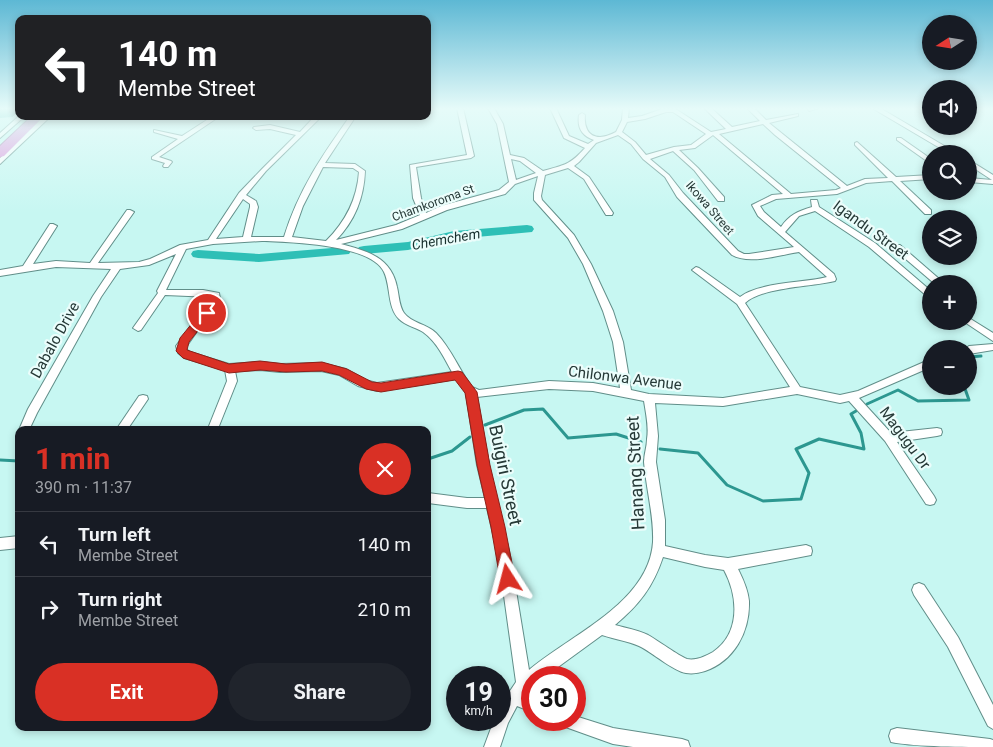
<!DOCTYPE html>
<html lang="en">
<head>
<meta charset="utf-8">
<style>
  :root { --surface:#171b24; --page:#20242c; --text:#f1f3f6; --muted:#9ea1a6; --line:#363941; --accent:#d93025 }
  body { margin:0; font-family:Roboto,sans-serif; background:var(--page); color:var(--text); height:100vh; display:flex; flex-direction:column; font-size:19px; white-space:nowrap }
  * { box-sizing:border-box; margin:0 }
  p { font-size:16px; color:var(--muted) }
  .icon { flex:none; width:28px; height:28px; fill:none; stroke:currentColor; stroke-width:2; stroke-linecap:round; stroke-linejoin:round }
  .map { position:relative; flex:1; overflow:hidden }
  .details { position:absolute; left:15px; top:426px; width:416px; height:305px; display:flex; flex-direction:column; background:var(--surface); border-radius:10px; box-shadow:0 2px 8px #0003 }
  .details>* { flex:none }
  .banner { position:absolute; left:15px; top:15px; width:416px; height:105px; border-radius:10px; box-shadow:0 2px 8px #0003; background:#202124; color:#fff; overflow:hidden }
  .needle { width:32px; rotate:258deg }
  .fabs { position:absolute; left:922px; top:15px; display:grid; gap:10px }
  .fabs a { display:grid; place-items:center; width:55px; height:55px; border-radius:50%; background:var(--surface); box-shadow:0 2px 8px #0003; font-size:25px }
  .speed { position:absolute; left:446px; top:666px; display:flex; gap:10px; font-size:25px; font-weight:700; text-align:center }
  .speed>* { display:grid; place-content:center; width:65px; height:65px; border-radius:50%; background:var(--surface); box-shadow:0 2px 8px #0003; line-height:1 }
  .speed small { font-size:12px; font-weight:400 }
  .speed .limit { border:8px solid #d22; background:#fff; color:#111 }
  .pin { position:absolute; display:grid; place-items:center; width:42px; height:42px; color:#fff; margin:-21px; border:2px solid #fff; border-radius:50%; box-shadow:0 1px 5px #0007 }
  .me { position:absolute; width:55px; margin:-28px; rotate:351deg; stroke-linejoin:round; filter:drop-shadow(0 0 4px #0008) }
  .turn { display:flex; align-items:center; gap:18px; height:105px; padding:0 20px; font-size:22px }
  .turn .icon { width:65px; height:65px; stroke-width:2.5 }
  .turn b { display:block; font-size:35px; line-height:42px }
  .round { display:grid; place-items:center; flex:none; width:52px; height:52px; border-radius:26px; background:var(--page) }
  .overview { display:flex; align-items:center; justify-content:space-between; height:85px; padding:0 20px }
  h1 { font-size:30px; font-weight:700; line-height:38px; color:var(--accent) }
  .cta { display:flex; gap:10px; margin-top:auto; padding:10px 20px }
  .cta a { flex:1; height:58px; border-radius:30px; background:var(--accent); color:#fff; font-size:20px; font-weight:700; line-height:58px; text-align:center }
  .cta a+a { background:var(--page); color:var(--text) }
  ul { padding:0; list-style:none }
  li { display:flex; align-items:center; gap:15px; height:65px; padding:0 20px; border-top:1px solid var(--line) }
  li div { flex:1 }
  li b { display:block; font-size:19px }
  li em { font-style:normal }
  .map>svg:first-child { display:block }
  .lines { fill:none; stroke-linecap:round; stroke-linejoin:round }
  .stream { stroke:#2c9790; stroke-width:3 }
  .river { fill:#2ebfb6; fill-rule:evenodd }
  .street-casing { stroke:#618e89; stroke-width:2 }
  .highway-casing { stroke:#9e72a2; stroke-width:2 }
  .street { fill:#fff; fill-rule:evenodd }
  .highway { fill:#df90dc; fill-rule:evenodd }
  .wall { fill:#53c5bd }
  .shaded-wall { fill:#43a09a }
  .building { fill:#60e5dc; stroke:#43a09a }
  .route { fill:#d93025; stroke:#8d1f18 }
  .labels { text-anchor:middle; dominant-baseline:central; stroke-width:4.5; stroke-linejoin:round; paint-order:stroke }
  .far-street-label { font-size:12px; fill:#263937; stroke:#ebfdfb }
  .far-water-label { font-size:14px; font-style:italic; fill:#182f2d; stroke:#ebfdfb }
  .street-label { font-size:15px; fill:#263937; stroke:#ebfdfb }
  .near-street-label { font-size:18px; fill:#263937; stroke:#ebfdfb }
</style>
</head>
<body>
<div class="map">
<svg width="993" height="747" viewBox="0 0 993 747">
  <rect width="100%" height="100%" fill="#c7f7f2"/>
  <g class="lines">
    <!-- stream -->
    <g class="stream">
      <path d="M969,357L981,356"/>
      <path d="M867,404L898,390L918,401L969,400L964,386"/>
      <path d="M485,425L524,410L543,409L568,438L616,434L641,442"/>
      <path d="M660,449L698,453L727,485L763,501L801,499L809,473L796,449L819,439L864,449L861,433L851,414L856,411"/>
      <path d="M428,459L452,451L470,437"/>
      <path d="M0,460L19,461"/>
    </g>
    <!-- river -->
    <g class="river">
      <path d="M527,225L532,226L534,229L532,232L454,239L408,250L364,254L359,253L357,250L359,247L364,246L408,242L454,231Z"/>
      <path d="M344,247L349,248L351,251L349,254L259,262L198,258L193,257L191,254L193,251L198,250L259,254Z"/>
    </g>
    <!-- street casing -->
    <g class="street-casing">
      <g id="street">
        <path d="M457,108H463L474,156L471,158L416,167L421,198L426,213L441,206L499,190L509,182L497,124L488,108H494L503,124L510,155L524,158L543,171C564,165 570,165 585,148L564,138L550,108H556L569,136L588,144L594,140C582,136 577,128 579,115L582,113L585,115C584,125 587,137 600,137C605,137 612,134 616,132L622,120L623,108H629L628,118L642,116L665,108H674L711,132L726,129L704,108H711L732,127L760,121L747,108H754L766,120L798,114V116L769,123L847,186L865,179L888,178L855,145V143L857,142L896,177L931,175V179L900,181L931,210V214H925L892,181L866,183L837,194L776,199L760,206L764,212L781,227C789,215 798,211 812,207L811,200H817L819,207L875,243L931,291V298L928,297L869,247L815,211L799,216L785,232L834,274L836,279L835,281C811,287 762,287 745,303L800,387L840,395L858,391L931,359V367L859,398L891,433L937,428L941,429L942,432L941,435L937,436L897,442L934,496L936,500L934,504L930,505L926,504L885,441L849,401L840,403L797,394L723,406L655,403L658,436L656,462L665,520V546L705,555L728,558L806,545L811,547L812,551L811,555L738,569C743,579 748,590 749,601C750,632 734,661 705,671C699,673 692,674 686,673C673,671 652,652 639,646C628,641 614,639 602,635L543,678H532V686L525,694L532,697V712L517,706L508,723L500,747H484L494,720H500V706L516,682L499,560L487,508H467L428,503V493L467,498H485L477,465L466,393L456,379L377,391L358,386L339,375L321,371L280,372L260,370L235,371L237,381L219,426L215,430L210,429L209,426L227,381L225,370L184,358L178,353L176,346L212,297L165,295L141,330L138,331L133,328L158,293L157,291L176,254L149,265L120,269L101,297L37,413L29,430H19L28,409L93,296L111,269L56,267L0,276V270L23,266L50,224H53L57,226L33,264L56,261L90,263L127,210H130L134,212L98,263L139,262L150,259L180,245L208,240L239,193L262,169L296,135L270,129L256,130L253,128L254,127L270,125L300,132L315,116H322L266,171L246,195L256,201L258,207L251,237H284C299,189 322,156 350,116H356L325,163L355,164L365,171C364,197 355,221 336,240L396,225L420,215L413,198L410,165L467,155ZM666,112H673L706,134L691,145L674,147L646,155L635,142L622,132L627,122L645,119ZM763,124L775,135L841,188L836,190L791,194L719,134ZM618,135L631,144L643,159L665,177L677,197L732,255C749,265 779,255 799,252L827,277C804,283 759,282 740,297L699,268L696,267L692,270L737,304L790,387L723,398L649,394L631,390L623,342L613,311L591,264L574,235L542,200L541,196L545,175L568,168L584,179L606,215H612L613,213L589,177L574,166L579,162L596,143ZM713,135L783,194L772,195L752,205L758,216L794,247L749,254H744L738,251L683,193L669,175L650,159L673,151L694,170L718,201H724V197L698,168L679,150L695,148ZM511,159L520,161L536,173L516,180ZM323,167L353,168L359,172C357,199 346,221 326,241L292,237L303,206ZM538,176L534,193V200L568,238L583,264L603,311L613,342L620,388L593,383L549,381L479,390L472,387C459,370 451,348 436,333C427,324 411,323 404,313C399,306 399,295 397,287C391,257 367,251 341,244L402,229L447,210L505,194L515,184ZM243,199L250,204V207L243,237L216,239ZM262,241C289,242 371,244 384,272C391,287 387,307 399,319C406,326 415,327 423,332C437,342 444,358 452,372L377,383L365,380L346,369L321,363L280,364L260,362L229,364L190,352L186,349V347L220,299L219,293L203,290H166L186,249L213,244ZM549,389L593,391L644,401C646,414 649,427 647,439C647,447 644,454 644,462C646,489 654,515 653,542C649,603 570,635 529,670L511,560L489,465L477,397ZM663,557L705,567L724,570C738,596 741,633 713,652C706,656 696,661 687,659C679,656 657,640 648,635C638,630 626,628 615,625C639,605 653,587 663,557Z"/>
        <path d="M807,108H819L809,111Z"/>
        <path d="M872,108H880L958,154H950Z"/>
        <path d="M926,108H931V112Z"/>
        <path d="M19,116H25L0,138V133Z"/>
        <path d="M44,116H51L0,164V158Z"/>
        <path d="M213,116H220L159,157L171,161L172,162L168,167H164L163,166L165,163L152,159V157L178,139L154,132V130L182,136Z"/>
        <path d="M897,138H901L931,159V164L897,140Z"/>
        <path d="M969,160L993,175V184L969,182V178L992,180L969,165Z"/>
        <path d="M894,245H900L945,284H935L894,249Z"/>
        <path d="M969,318L993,333V341L966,323L965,321H969Z"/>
        <path d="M993,344V350L969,354V349H965L969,346Z"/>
        <path d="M143,395L147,396L148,399L127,430H116L139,396Z"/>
        <path d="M19,536V548L0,550V538Z"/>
        <path d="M919,583L924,585L958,637L993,705V729L988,726L948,647L914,595L912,590L914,585Z"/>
        <path d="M575,716L613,728L682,739L688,741L690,747H633L613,744L560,725L557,720H575Z"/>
        <path d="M897,728L990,739L993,740V747C965,747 916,747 891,742L889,736L891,730Z"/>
      </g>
    </g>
    <!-- highway casing -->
    <g class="highway-casing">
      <path id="highway" d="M32,116H44L4,156L0,157V146Z"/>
    </g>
    <!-- street -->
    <use href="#street" class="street"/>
    <!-- highway -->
    <use href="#highway" class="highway"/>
  </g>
  <!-- wall -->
  <path class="wall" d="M0,108H19V111L12,117L0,118Z"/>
  <!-- shaded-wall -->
  <path class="shaded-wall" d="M8,108H19V111L12,117L7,109Z"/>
  <!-- building -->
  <path class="building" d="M0,108H8L7,109L0,110Z"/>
  <!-- sky -->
  <linearGradient id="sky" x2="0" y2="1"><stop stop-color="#5db8d4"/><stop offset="0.51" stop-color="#e6fbf9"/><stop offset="1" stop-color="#e6fbf9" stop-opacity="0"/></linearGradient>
  <rect width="993" height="213" fill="url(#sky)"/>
  <!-- route -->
  <path class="route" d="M207,309L212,313L189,342L187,350L229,364L260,361L286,364L322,362L347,369L372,382L381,383L458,371L462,372L477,392L490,465L505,527L515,579L513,584L508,587L502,584L500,579L491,527L477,465L465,393L455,380L381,392L366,389L339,375L322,371L286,372L260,370L229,373L183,358L176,351L180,338L203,310Z"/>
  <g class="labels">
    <!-- far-street labels -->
    <g class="far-street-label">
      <text transform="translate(433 203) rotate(-20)">Chamkoroma St</text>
      <text transform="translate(710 208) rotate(49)">Ikowa Street</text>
    </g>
    <!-- far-water labels -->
    <g class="far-water-label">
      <text transform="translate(446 239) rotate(-10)">Chemchem</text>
    </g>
    <!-- street labels -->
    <g class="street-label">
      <text transform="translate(871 230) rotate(36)">Igandu Street</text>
      <text transform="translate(55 340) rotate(-61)">Dabalo Drive</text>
      <text transform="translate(625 378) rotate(7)">Chilonwa Avenue</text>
      <text transform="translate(905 438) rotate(53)">Magugu Dr</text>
    </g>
    <!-- near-street labels -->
    <g class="near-street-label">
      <text transform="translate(635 473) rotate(-93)">Hanang Street</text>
      <text transform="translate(506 475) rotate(78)">Buigiri Street</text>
    </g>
  </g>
</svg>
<div class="fabs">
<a><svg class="needle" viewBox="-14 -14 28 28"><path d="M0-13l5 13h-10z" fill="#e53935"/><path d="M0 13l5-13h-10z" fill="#9ea1a6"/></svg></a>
<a><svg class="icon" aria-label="sound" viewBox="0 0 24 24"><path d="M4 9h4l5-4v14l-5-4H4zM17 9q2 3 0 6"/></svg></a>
<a><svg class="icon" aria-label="search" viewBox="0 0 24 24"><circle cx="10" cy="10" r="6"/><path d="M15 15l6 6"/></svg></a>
<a><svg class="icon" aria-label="layers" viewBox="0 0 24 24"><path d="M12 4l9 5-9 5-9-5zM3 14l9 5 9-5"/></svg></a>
<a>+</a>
<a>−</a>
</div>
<div class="speed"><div>19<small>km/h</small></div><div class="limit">30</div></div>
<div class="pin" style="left:207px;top:313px;background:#d93025"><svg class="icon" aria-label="arrive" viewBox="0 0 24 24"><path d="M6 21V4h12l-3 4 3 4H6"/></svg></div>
<svg class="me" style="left:508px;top:579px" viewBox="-20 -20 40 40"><path d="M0-17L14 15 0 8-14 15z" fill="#d93025" stroke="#fff" stroke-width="4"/></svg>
<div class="banner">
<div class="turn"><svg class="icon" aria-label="left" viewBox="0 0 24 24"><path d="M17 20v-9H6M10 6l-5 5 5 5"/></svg><div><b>140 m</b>Membe Street</div></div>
</div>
<section class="details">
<div class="overview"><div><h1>1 min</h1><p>390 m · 11:37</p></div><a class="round" style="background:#d93025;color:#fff"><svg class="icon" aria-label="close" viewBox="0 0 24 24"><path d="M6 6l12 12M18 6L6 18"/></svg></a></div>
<ul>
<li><svg class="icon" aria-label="left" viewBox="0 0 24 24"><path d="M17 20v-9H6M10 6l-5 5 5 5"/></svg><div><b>Turn left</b><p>Membe Street</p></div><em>140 m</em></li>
<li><svg class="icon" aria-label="right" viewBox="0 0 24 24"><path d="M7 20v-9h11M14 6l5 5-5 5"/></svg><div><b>Turn right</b><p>Membe Street</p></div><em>210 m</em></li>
</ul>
<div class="cta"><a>Exit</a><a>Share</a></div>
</section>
</div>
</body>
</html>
